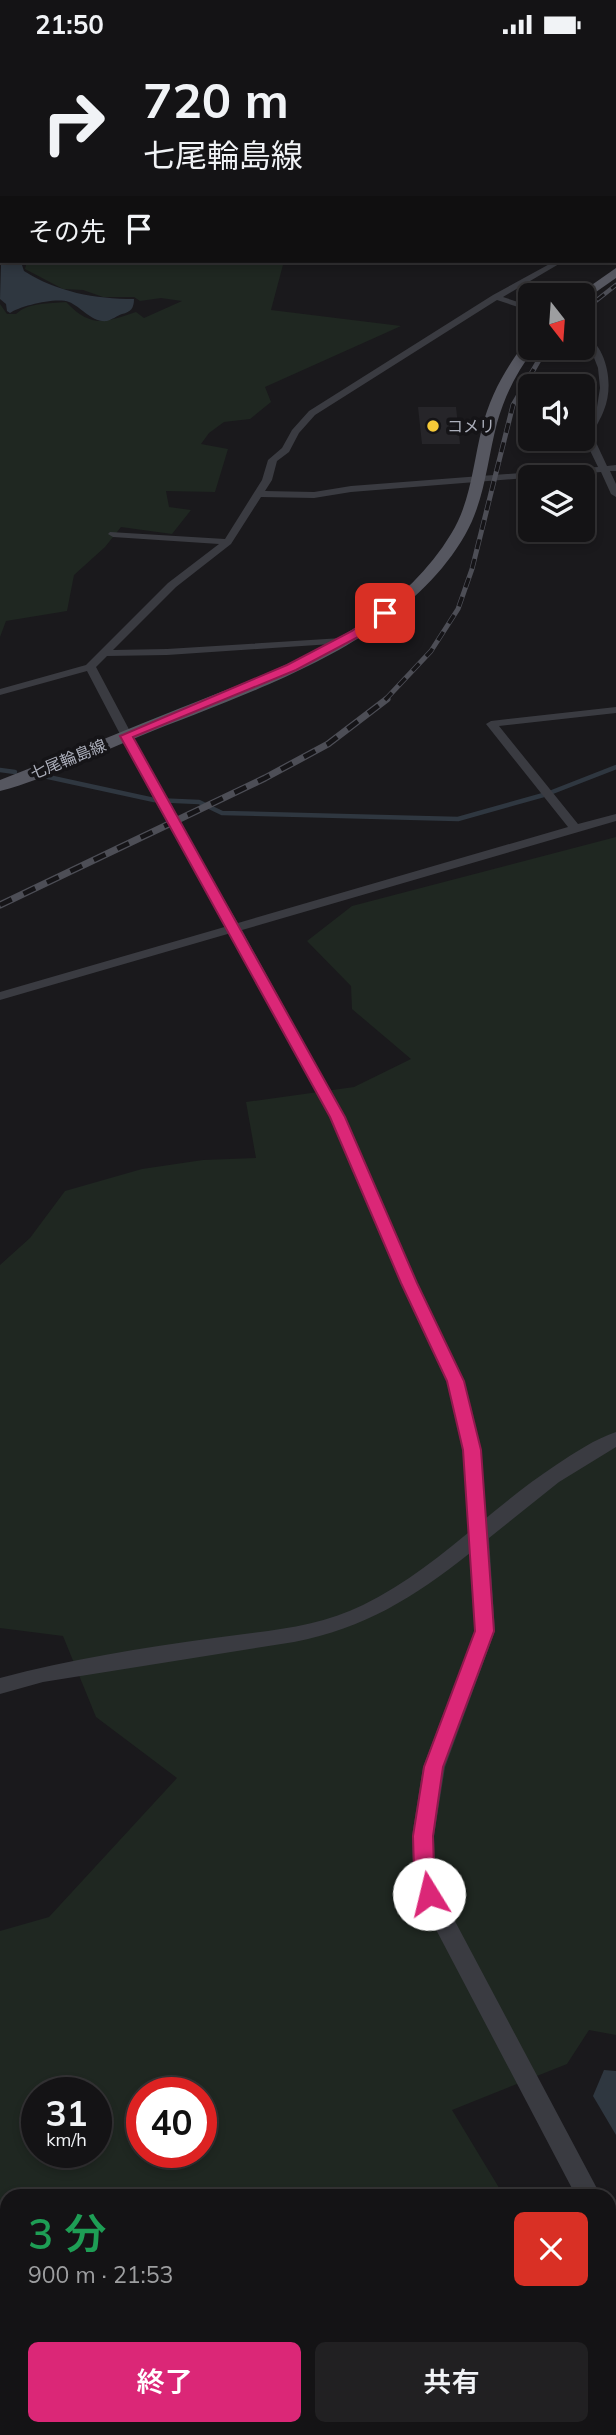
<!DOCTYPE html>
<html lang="ja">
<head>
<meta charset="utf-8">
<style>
  :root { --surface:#141315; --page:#212022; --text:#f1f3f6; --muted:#9d9ea0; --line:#333234; --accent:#db2777 }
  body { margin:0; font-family:Mulish,"Noto Sans JP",sans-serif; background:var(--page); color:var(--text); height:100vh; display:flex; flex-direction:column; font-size:26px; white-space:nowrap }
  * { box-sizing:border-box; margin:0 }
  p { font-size:23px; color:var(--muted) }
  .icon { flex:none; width:38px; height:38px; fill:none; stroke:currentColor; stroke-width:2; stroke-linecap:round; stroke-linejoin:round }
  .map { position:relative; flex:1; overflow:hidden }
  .drawer { position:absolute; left:0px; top:2140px; width:616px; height:247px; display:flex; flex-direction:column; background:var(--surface); border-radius:21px 21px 0 0; box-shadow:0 4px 10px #0003,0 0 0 2px var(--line) }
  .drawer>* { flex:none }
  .guide { position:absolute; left:0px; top:0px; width:616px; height:214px; box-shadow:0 4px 10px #0003,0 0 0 2px var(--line); background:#141315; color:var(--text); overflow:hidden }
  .needle { width:46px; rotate:163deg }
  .buttons { position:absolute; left:518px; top:234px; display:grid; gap:14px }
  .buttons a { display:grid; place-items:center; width:77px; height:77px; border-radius:10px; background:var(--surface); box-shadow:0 4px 10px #0003,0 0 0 2px var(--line); font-size:35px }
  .speed { position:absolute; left:21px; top:2028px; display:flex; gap:14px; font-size:35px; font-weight:700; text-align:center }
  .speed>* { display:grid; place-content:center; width:91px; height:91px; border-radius:50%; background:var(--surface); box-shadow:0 4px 10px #0003,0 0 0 2px var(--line); line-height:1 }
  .speed small { font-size:18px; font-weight:400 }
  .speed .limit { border:10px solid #d22; background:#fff; color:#111 }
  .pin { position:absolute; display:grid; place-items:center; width:60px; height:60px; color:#fff; margin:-30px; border-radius:14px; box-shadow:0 4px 10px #0006 }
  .me { position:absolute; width:77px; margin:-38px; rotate:351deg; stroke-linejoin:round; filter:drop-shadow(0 0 5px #0008) }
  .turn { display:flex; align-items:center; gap:24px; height:147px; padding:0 28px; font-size:32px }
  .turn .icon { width:91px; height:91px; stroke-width:2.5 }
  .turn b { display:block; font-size:49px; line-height:60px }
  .then { display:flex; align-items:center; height:66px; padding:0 28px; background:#0003; gap:14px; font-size:26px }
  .round { display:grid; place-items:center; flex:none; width:74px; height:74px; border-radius:10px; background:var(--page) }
  .headline { display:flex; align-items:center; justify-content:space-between; height:119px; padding:0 28px }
  h1 { font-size:42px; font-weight:600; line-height:52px; color:#1e9e55 }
  .cta { display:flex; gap:14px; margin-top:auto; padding:14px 28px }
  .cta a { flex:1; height:80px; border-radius:10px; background:var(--accent); color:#fff; font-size:28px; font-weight:600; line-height:80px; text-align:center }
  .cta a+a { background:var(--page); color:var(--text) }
  .status { display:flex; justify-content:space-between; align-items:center; height:49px; padding:0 35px; background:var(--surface); direction:ltr }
  .status svg { height:19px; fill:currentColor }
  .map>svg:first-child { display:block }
  .built { fill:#262529 }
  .green { fill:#1f2721; fill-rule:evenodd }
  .water { fill:#2f3740 }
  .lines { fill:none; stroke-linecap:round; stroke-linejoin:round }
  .stream { stroke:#2f3740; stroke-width:4.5 }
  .minor { fill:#3a3b41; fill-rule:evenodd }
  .tertiary { fill:#3a3b41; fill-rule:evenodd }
  .primary { fill:#565760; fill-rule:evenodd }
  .rail-far2-casing { stroke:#4d4e56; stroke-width:4.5 }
  .rail-far1-casing { stroke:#4d4e56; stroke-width:5 }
  .rail-casing { stroke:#4d4e56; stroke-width:7 }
  .rail-far2 { stroke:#151417; stroke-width:2.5; stroke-dasharray:9; stroke-linecap:butt }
  .rail-far1 { stroke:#151417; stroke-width:3.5; stroke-dasharray:10; stroke-linecap:butt }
  .rail { stroke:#151417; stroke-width:4.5; stroke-dasharray:13; stroke-linecap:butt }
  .route { fill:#db2777; stroke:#8e194d; stroke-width:2 }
  .poi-dot { fill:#f5c938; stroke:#151417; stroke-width:2.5 }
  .labels { text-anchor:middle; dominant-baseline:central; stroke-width:7; stroke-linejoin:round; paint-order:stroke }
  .far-poi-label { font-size:16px; fill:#acafbb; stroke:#151417; text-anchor:start }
  .far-street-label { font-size:16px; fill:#acafbb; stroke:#151417 }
</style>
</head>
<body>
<div class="status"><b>21:50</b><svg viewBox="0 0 49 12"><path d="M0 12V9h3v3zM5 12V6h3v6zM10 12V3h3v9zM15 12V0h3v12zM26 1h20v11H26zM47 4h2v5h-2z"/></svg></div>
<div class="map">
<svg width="616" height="2386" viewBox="0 0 616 2386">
  <rect width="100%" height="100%" fill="#1a191c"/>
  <!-- built -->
  <path class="built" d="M418,358H456L460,395H422Z"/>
  <!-- green -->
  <g class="green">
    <path d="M0,0H578L580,2H2L0,183Z"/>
    <path d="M27,212H284L271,261L401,277L265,338L271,353L250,370L224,373L209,384L201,395L228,400L215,443L166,442L169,458L191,461L172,485L121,478L105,498L74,526L67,562L6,572L0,588V255L7,265H16C29,253 49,255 66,253C92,280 105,273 136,263L144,269L182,252L161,249L140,252L134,248H103L83,241L63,240L25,220Z"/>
    <path d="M616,788V1986L589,1981L567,2015L452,2061L504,2147H7V2380H523L521,2386H319L316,2381L264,2386H0V1882L49,1868L177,1729L96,1668L63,1587L0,1579V1216L30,1189L65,1142L142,1120L203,1111L256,1109L246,1053L354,1038L411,1010L352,960L351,937L307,892L352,857ZM37,2044H96V2104H37ZM142,2044H201V2104H142Z"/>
  </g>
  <!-- water -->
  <g class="water">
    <path d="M2,184V212H25L22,216L24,222C57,243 95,250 134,250C134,259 131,263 122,265C117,267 111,271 107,272C92,274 80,257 69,253C56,248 20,257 10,264L7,262L6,255L0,250Z"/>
    <path d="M604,2021L616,2022V2086L593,2047Z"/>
  </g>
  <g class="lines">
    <!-- stream -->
    <g class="stream">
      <path d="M0,721L15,723"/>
      <path d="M39,726L154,751L199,753L222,764L458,770L547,745L616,718"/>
    </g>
    <!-- minor -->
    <g class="minor">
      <path d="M614,151H616L614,156Z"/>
      <rect x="614" y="207" width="2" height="4"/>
      <path d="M555,212H564L503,248L530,257V262L497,251L315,366L299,384L289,403L277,412L272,431L265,442L314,443L351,437L598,418L583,387L597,358L600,339L598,319L591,301L583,292V284C608,298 614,337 604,361C601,370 595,377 593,387L607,417L616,416V422H610L616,435V448L611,445L601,423L351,443L314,449L261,448L231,495L176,538L113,601L167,600L342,589L346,590V594L167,606L107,607L96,618L168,754L238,874L568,778L486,675L491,672L616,658V664L499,677L578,775L616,765V772L242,881L344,1067L416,1234L463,1332L480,1401L487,1487L485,1491H473L471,1487L464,1401L449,1332L402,1234L330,1067L231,884L0,951V943L228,877L156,754L87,622L0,646V640L86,616L168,534L219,495L113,488L108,485L110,483L225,490L262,431L268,411L282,399L292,381L309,362L493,246Z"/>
    </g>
    <!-- tertiary -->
    <g class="tertiary">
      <path d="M616,1383V1398L559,1433L489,1489L495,1582L445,1718L434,1787L435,1820L440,1844L601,2147H576L421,1852L413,1820L412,1787L423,1718L475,1582L470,1504C413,1549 365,1579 294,1593L43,1633L0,1645V1629C70,1610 142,1599 214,1589C264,1582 317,1579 363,1556C435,1521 489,1460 556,1416C574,1404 595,1390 616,1383Z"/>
      <path d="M609,2163L616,2166V2193L609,2190Z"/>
    </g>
    <!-- primary -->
    <g class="primary">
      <path d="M616,219V229L586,250L576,247Z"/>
      <path d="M530,293V299H535C517,322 505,346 497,374C487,412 485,451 465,486C401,597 250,642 138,688C95,705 44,731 0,742V731C59,708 119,684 178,660C276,621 393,581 451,485C471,453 473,414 482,379C490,347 505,320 525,294Z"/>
    </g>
    <!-- rail-far2 casing -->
    <g class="rail-far2-casing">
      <path id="rail-far2" d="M583,262L616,236"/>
    </g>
    <!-- rail-far1 casing -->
    <g class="rail-far1-casing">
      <path id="rail-far1" d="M385,651L431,602L458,560L472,520L513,356L546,299"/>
    </g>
    <!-- rail casing -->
    <g class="rail-casing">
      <path id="rail" d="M0,856L265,729L328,695L387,650"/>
    </g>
    <!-- rail-far2 -->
    <use href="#rail-far2" class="rail-far2"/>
    <!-- rail-far1 -->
    <use href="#rail-far1" class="rail-far1"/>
    <!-- rail -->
    <use href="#rail" class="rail"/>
  </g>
  <!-- route -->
  <path class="route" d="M381,561L391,564L360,587L296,621L133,688L345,1068L417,1234L464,1332L481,1401L494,1582L443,1718L433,1787L434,1820L439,1845L436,1851L429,1854L422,1851L414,1820L413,1787L424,1718L475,1582L463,1401L447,1332L401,1234L330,1068L120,687L287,616L352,582Z"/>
  <!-- markers -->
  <circle class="poi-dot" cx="433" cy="377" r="7"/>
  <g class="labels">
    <!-- far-poi labels -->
    <g class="far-poi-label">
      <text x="447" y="377">コメリ</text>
    </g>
    <!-- far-street labels -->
    <g class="far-street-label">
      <text transform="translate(68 710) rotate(-22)">七尾輪島線</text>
    </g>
  </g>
</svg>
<div class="buttons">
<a><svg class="needle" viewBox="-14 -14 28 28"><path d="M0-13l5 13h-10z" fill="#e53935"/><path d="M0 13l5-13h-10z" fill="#9d9ea0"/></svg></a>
<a><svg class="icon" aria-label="sound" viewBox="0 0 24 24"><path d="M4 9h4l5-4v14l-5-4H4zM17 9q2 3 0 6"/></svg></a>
<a><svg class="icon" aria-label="layers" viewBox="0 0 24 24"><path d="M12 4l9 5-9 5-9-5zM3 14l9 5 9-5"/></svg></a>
</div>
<div class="speed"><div>31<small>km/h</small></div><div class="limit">40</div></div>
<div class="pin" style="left:385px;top:564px;background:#d93025"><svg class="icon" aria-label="arrive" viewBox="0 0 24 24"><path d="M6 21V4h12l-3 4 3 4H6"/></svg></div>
<svg class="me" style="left:429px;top:1845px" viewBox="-20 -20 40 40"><circle r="19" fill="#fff"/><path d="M0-13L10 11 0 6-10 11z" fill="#db2777"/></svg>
<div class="guide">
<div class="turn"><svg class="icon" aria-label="right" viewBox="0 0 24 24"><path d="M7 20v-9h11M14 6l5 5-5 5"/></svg><div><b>720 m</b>七尾輪島線</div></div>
<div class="then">その先<svg class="icon" aria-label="arrive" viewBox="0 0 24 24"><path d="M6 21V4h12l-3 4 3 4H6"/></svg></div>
</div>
<section class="drawer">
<div class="headline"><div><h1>3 分</h1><p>900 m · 21:53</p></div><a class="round" style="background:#d93025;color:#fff"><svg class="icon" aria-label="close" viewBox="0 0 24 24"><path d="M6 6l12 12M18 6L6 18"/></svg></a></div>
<div class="cta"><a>終了</a><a>共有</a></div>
</section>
</div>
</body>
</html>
